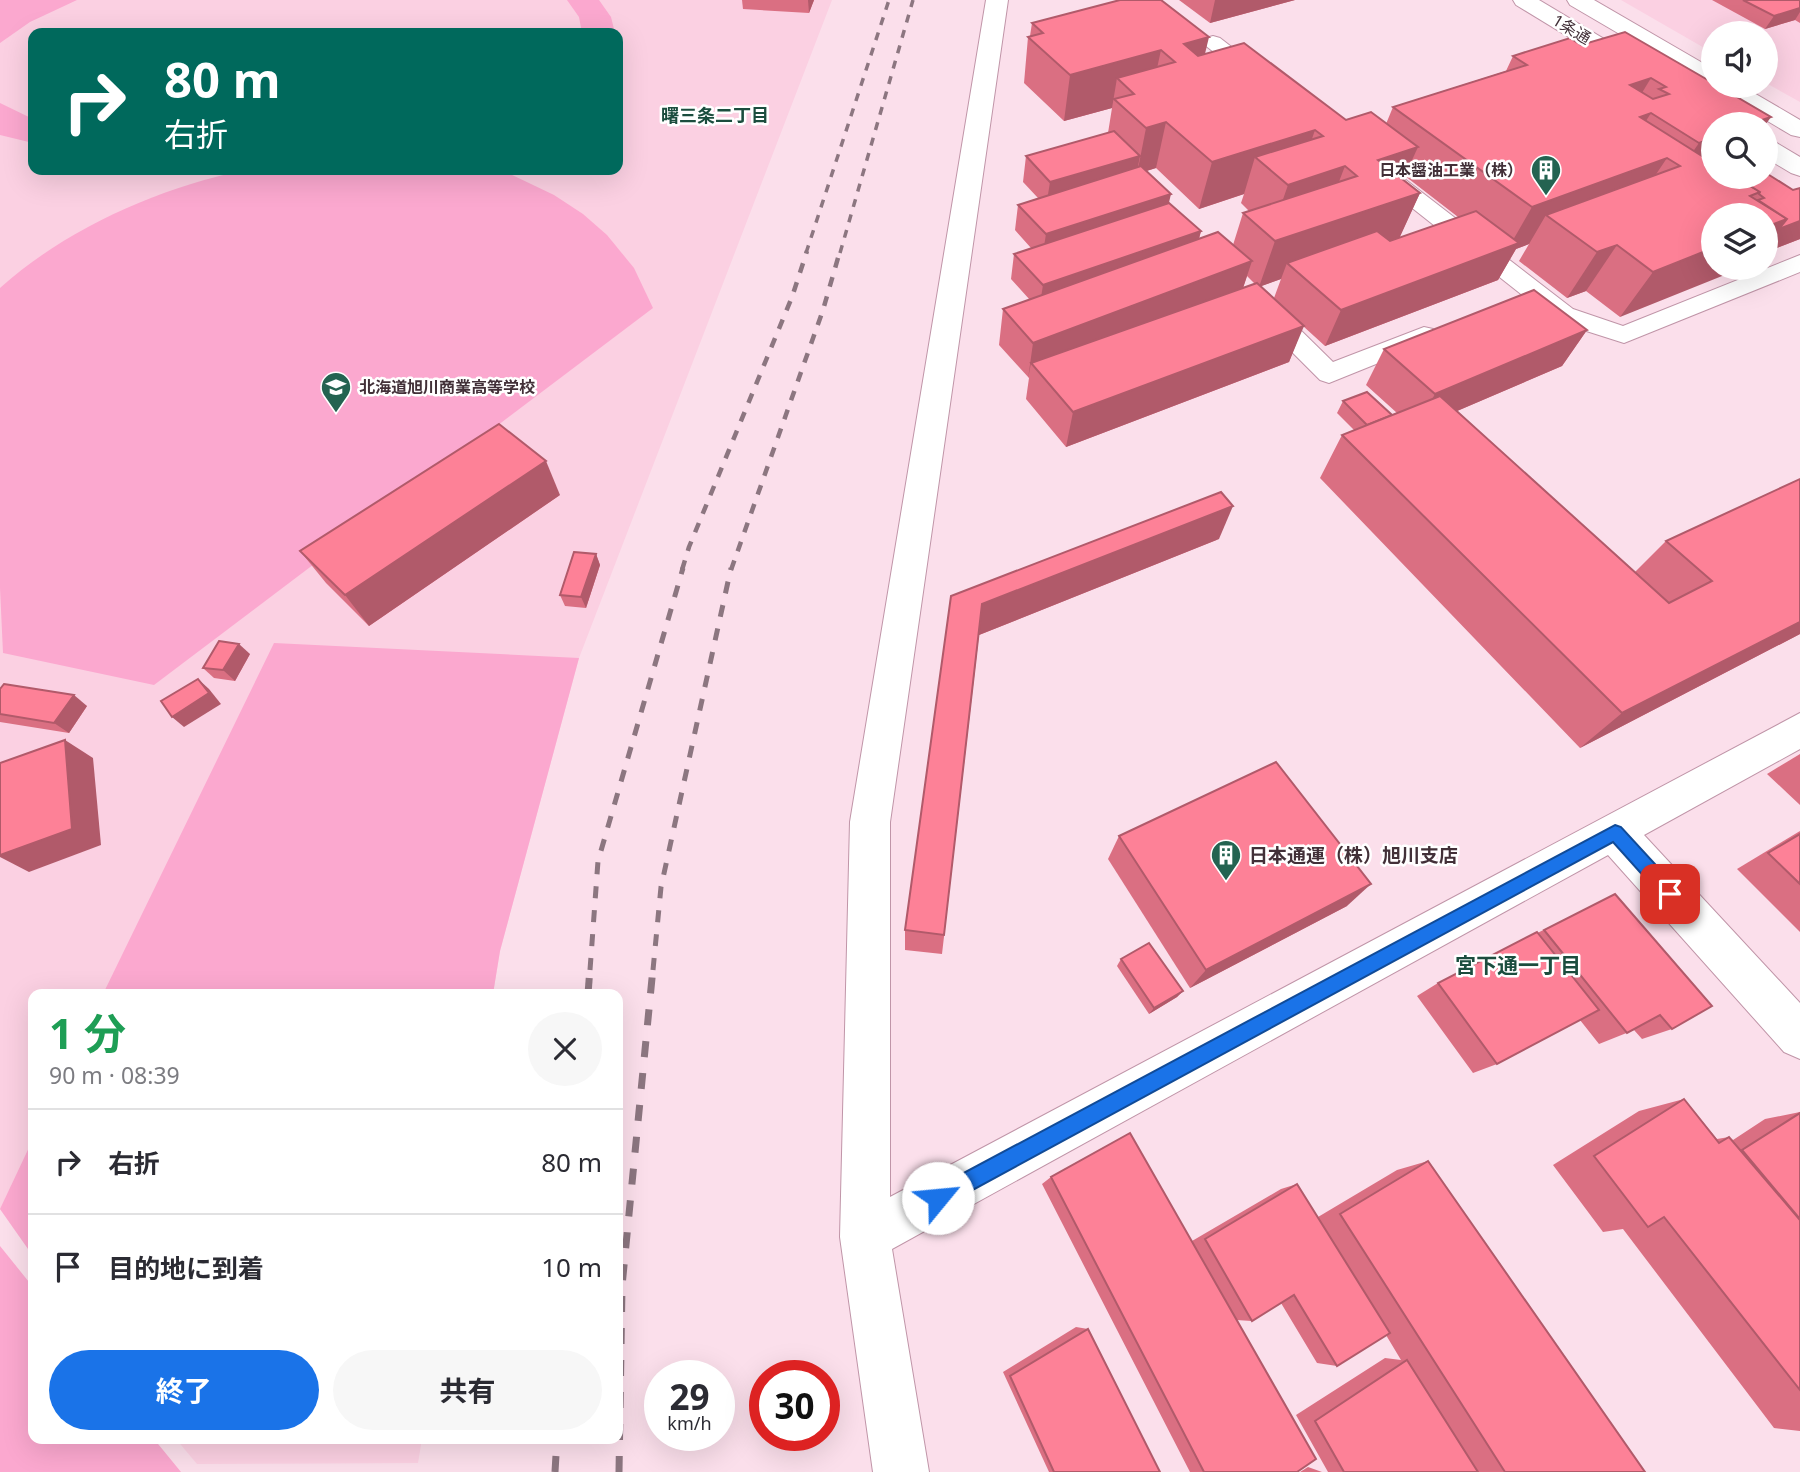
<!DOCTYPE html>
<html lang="ja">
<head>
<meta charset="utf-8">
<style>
  :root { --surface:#fff; --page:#f7f7f7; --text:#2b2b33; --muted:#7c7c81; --line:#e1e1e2; --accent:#1a73e8 }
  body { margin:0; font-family:"Noto Sans","Noto Sans JP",sans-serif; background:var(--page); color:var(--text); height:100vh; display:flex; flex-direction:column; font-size:26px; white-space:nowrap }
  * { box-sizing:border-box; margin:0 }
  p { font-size:23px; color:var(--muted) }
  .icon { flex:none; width:38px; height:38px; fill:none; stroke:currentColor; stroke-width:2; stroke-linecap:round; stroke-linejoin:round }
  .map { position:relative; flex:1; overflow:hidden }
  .side { position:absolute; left:28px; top:989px; width:595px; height:455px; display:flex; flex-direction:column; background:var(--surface); border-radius:14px; box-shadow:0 7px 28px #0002 }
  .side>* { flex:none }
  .hud { position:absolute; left:28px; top:28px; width:595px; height:147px; border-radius:14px; box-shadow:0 7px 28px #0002; background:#00695c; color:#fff; overflow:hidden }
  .fabs { position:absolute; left:1701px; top:21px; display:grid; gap:14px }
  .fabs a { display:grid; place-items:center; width:77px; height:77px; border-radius:50%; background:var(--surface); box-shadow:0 7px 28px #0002; font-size:35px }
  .speed { position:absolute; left:644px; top:1360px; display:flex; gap:14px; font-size:35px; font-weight:700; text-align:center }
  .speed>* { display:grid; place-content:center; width:91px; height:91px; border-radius:50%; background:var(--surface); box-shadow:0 7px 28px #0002; line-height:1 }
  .speed small { font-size:18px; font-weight:400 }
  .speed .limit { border:10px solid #d22; background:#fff; color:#111 }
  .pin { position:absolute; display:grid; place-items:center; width:60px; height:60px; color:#fff; margin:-30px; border-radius:14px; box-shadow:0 4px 10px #0006 }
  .me { position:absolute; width:77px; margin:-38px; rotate:62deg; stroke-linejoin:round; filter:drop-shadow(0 0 5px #0008) }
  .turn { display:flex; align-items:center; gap:24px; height:147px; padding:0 21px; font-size:32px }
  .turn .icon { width:91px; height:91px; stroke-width:2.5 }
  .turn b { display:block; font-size:49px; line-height:60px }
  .round { display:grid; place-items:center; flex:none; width:74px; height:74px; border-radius:37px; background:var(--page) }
  .headline { display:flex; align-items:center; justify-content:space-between; height:119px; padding:0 21px }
  h1 { font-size:42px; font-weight:700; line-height:52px; color:#1e9e55 }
  .action { display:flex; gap:14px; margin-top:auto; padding:14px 21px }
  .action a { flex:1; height:80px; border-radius:42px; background:var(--accent); color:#fff; font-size:28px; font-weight:700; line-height:80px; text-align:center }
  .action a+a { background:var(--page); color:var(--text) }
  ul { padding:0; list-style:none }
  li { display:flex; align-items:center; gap:21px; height:105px; padding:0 21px; border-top:2px solid var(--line) }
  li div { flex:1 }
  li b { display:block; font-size:26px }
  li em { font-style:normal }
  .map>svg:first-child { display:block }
  .built { fill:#fbd0e2; fill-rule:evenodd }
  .green { fill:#fba8cf }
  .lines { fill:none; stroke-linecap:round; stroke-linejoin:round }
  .service-casing { stroke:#c095a8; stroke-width:2 }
  .minor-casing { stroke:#c095a8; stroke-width:2 }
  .tertiary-casing { stroke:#c095a8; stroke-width:2 }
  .service { fill:#fff; fill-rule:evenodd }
  .minor { fill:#fff; fill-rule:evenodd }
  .tertiary { fill:#fff; fill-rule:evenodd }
  .rail-far3 { stroke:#8c7680; stroke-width:3.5; stroke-dasharray:8 8; stroke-linecap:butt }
  .rail-far2 { stroke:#8c7680; stroke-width:4.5; stroke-dasharray:10 10; stroke-linecap:butt }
  .rail-far1 { stroke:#8c7680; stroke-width:5; stroke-dasharray:12 12; stroke-linecap:butt }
  .rail { stroke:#8c7680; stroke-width:7; stroke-dasharray:16 16; stroke-linecap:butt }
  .wall { fill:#da6f82; fill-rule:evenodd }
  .shaded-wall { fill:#b15a6a }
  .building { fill:#fd8197; stroke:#b15a6a; stroke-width:2; fill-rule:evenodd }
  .route { fill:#1a73e8; stroke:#114b97; stroke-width:2 }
  .labels { text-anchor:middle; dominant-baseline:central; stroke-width:5; stroke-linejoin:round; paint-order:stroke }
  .far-street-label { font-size:16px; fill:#423038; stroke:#fff }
  .far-poi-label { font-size:16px; font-weight:bold; fill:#423038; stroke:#fff; text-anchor:end }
  .far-neighbourhood-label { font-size:18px; font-weight:bold; fill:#1b4d3e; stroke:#fff }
  .poi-label { font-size:19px; font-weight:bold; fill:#423038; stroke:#fff; text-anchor:start }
  .neighbourhood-label { font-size:21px; font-weight:bold; fill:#1b4d3e; stroke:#fff }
</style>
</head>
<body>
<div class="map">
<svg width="1800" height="1472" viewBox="0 0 1800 1472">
  <rect width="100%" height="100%" fill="#fbdfeb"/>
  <!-- built -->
  <g class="built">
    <path d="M0,0H832L579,658L500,951L493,994H33V1256L0,1209ZM33,33H618V170H33Z"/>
    <path d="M1621,0H1800V102L1766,83V33H1713V53Z"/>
    <path d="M176,1439H422L418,1463L197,1464Z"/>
  </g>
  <!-- green -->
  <g class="green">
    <path d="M0,0H77L30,22L0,43Z"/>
    <path d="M567,0H599L611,17L615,33H582L579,17Z"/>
    <path d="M0,103L33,119V143L0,135Z"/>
    <path d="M244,170H502L554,195L583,214L607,235L634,268L653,308L154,685L3,653L0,588V288C67,228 157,189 244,170Z"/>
    <path d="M274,643L579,658L500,951L493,994H103Z"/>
    <path d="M33,1139V1256L0,1209Z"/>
    <path d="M0,1246L33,1287V1438L154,1439L181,1472H0Z"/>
  </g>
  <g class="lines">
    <!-- service casing -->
    <g class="service-casing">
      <g id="service">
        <path d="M1213,36L1220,38L1265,73L1268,77L1265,81H1251L1206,46L1203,42L1206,38Z"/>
        <path d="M1381,165L1389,167L1573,309L1623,326L1800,255V272L1624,343L1555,321L1373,177L1370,172L1373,167Z"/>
        <path d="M1266,303L1275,305L1333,362L1424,327L1433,329L1437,335L1433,341L1329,383L1320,380L1257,317L1254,311L1257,305Z"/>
      </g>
    </g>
    <!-- minor casing -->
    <g class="minor-casing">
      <path id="minor" d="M986,0H1008L890,822V1197L1800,713V749L1644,835L1800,1003V1059L1784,1052L1608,855L892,1249L929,1472H873L840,1237L850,822Z"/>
    </g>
    <!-- tertiary casing -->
    <g class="tertiary-casing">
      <g id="tertiary">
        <path d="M1513,0H1539L1738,119L1741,124L1713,125L1516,5Z"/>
        <path d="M1567,0H1594L1713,69V86H1742L1800,120V137L1791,135L1717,91L1713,86L1705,84L1570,5Z"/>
        <path d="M1766,139L1775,142L1800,157V176L1791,173L1766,158Z"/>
      </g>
    </g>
    <!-- service -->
    <use href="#service" class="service"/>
    <!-- minor -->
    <use href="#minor" class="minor"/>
    <!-- tertiary -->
    <use href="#tertiary" class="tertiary"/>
    <!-- rail-far3 -->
    <g class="rail-far3">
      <path d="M806,253L889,0"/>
      <path d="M840,253L913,0"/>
    </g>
    <!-- rail-far2 -->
    <g class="rail-far2">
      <path d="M682,570L689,547L792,297L807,251"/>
      <path d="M731,570L823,310L840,251"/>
    </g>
    <!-- rail-far1 -->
    <g class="rail-far1">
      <path d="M590,970L598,861L683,568"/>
      <path d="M653,970L661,887L731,568"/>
    </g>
    <!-- rail -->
    <g class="rail">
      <path d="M588,994L590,968"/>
      <path d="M555,1472L557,1438"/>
      <path d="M619,1472L622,1286L653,968"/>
    </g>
  </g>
  <!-- wall -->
  <g class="wall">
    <path d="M742,0H814L809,13L743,9Z"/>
    <path d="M1179,0H1295L1210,23Z"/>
    <path d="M1712,0H1800V23L1795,20L1765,29Z"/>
    <path d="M1032,23L1205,54L1346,120L1386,124L1393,107L1506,71L1513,56L1581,45L1713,83V177L1793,190L1800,188V239L1766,252V215L1620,317L1586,291L1567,298L1519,261L1529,244L1516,249L1498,280L1325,346L1303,326L1289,362L1066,447L1026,399L1029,378L999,345L1003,309L1030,300L1011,279L1014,254L1031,248L1015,230L1018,205L1038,198L1023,182L1026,156L1108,133L1112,108L1064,121L1024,83L1028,37L1030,36ZM1156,168L1199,209L1244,194L1241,203L1249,211L1243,213L1233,245L1199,239L1201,231L1169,203L1146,171ZM1405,176L1458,217L1399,238L1420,193L1403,180ZM1247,276L1255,284L1243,288ZM1281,279L1274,298L1261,286Z"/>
    <path d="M1587,330L1562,366L1457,411L1635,572L1666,541L1800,634L1580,748L1320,478L1342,435L1354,430L1337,413L1343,401L1392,415L1397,413L1366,385L1384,349Z"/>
    <path d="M560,495L369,626L326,583L300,551Z"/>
    <path d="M1219,539L979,635L942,954L905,950V930L951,596Z"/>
    <path d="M596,554L600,565L586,608L565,606L560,595Z"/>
    <path d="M250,654L235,681L214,678L203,668Z"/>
    <path d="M0,689L87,706L69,733L0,722Z"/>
    <path d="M1800,754V805L1767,774Z"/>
    <path d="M1800,831V932L1737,869Z"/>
    <path d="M1119,836L1347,906L1190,988L1108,859Z"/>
    <path d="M1615,894L1672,1029L1642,1039L1634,1030L1599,1044L1580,1020L1497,1064L1473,1073L1417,996L1438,983Z"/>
    <path d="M1121,959L1183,991L1177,997L1149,1014L1117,966Z"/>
    <path d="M1684,1099L1717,1139L1729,1137L1733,1140L1765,1119L1800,1112V1431L1774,1428L1623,1229L1603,1232L1553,1165L1639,1111Z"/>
    <path d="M1428,1161L1645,1472H1328L1296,1415L1385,1358L1401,1360L1386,1335L1337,1366L1317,1363L1281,1303L1252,1321L1236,1320L1297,1472H1190L1042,1184L1051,1177L1192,1241L1281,1189L1297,1184L1318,1217L1397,1170Z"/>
    <path d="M1076,1327L1088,1329L1160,1472H1049L1003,1372Z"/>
    <path d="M1308,1467L1322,1472H1300Z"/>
  </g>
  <!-- shaded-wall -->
  <g class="shaded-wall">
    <path d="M808,0H814L809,13Z"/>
    <path d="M1215,0H1295L1210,23Z"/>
    <path d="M1800,8V12L1795,20L1765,29L1774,16Z"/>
    <path d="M1209,37L1198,83L1184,44Z"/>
    <path d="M1161,50L1151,96L1117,78L1112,108L1064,121L1070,75Z"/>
    <path d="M1651,78L1623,124L1630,85Z"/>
    <path d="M1651,113L1622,159L1640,117Z"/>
    <path d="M1771,117L1766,124H1750Z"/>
    <path d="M1166,122L1156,168L1137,174L1146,128Z"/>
    <path d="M1315,130L1299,177L1255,157L1244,194L1199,209L1212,162Z"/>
    <path d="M1713,138V172L1667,189L1699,143Z"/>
    <path d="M1418,147L1397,193L1378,160Z"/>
    <path d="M1140,156L1135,181L1046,207L1050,182Z"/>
    <path d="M1667,158L1636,204L1546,215L1529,244L1516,249L1498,280L1325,346L1341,310L1509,247L1532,207Z"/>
    <path d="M1345,166L1327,213L1272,231L1288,185Z"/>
    <path d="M1420,193L1399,239L1299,273L1287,263L1281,279L1259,287L1275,241Z"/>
    <path d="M1171,194L1165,219L1042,259L1046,234Z"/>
    <path d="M1787,219L1800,221V239L1766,252V227Z"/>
    <path d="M1201,231L1194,257L1039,310L1043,285Z"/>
    <path d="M1617,245L1586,291L1567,298L1597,252Z"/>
    <path d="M1713,248V268H1742L1620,317L1653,272Z"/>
    <path d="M1252,261L1240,297L1031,363L1028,379L1033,343Z"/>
    <path d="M1304,326L1289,362L1066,447L1073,412Z"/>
    <path d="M1587,330L1562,366L1415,429L1435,394Z"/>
    <path d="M546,461L560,495L369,626L345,595Z"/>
    <path d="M1233,506L1219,539L979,635L982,604Z"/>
    <path d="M596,554L600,565L586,608L581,597Z"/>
    <path d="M1800,622V634L1580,748L1622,713Z"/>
    <path d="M239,644L250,654L235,681L223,670Z"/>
    <path d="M198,679L209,689L221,704L184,727L172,717Z"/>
    <path d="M74,695L87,706L69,733L54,723Z"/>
    <path d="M65,740L93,758L101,845L29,872L0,857V855Z"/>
    <path d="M1371,884L1347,906L1190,988L1206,970Z"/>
    <path d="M1183,991L1177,997L1149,1014L1154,1008Z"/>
  </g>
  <!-- building -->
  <g class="building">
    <path d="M1120,0H1161L1209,37L1184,44L1198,56L1244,43L1346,120L1371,112L1418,147L1378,160L1420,193L1275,241L1243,213L1357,176L1345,166L1288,185L1255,157L1323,136L1315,130L1212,162L1166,122L1146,128L1114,99L1134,94L1117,78L1175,62L1161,50L1070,75L1028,37L1043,33L1032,23Z"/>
    <path d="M1743,0H1800V8L1774,16Z"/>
    <path d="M1625,32L1713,83V86H1718L1771,117L1750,124H1713V138L1699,143L1651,113L1640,117L1713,163V177H1736L1760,192L1750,196L1787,219L1766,227V215H1713V248L1653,272L1617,245L1597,252L1546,215L1680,166L1667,158L1532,207L1393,107L1527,65L1513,56L1570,38L1581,45ZM1651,78L1666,87L1659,89L1669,94L1653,99L1630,85Z"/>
    <path d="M1114,131L1140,156L1050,182L1026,156Z"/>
    <path d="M1141,166L1171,194L1046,234L1018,205Z"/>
    <path d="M1766,173L1793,190L1800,188V221L1779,229L1787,219L1758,200L1764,198L1759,194L1760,192L1736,177H1766Z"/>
    <path d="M1169,203L1201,231L1043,285L1014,254Z"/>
    <path d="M1476,211L1519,243L1341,310L1287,263L1377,231L1390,241Z"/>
    <path d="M1218,232L1252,261L1033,343L1003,309Z"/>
    <path d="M1257,283L1304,326L1073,412L1031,363Z"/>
    <path d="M1534,290L1587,330L1435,394L1384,349Z"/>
    <path d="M1367,392L1392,415L1367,425L1343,401Z"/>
    <path d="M1440,396L1669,603L1712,581L1666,541L1800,479V622L1622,713L1342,435Z"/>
    <path d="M499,424L546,461L345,595L300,551Z"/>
    <path d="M1221,492L1233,506L982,604L944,935L905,930L951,596Z"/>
    <path d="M574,552L596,554L581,597L560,595Z"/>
    <path d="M219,641L239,644L223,670L203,668Z"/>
    <path d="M198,679L209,693L172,717L161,701Z"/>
    <path d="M4,684L74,695L54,723L0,714V689Z"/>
    <path d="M65,740L72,829L0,855V763Z"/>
    <path d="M1276,762L1371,884L1206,970L1119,836Z"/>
    <path d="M1800,834V884L1768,853Z"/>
    <path d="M1615,894L1712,1006L1672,1029L1660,1015L1627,1033L1544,930Z"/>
    <path d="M1537,932L1599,1010L1497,1064L1438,983Z"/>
    <path d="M1149,943L1183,991L1154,1008L1121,959Z"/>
    <path d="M1684,1099L1719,1143L1729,1137L1800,1220V1390L1664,1217L1648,1227L1594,1156Z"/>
    <path d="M1800,1113V1219L1742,1150Z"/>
    <path d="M1130,1133L1316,1459L1297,1472H1204L1051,1177Z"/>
    <path d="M1428,1161L1645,1472H1505L1340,1214Z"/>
    <path d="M1297,1184L1390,1333L1337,1366L1294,1295L1252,1321L1205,1239Z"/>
    <path d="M1088,1329L1160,1472H1054L1010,1376Z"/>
    <path d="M1407,1360L1478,1472H1344L1315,1421Z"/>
  </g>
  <!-- route -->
  <path class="route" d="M1615,825L1621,827L1677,888L1679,894L1677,899L1670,902L1664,899L1613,842L945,1205L938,1208L930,1205L928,1198L930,1191Z"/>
  <!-- icons -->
  <defs>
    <g id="building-pin" transform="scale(1.575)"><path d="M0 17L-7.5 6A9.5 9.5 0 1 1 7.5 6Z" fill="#246351" stroke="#fff"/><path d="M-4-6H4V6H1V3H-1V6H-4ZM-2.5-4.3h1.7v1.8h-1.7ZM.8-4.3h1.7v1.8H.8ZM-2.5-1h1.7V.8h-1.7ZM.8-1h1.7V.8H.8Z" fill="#fff"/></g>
    <g id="school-pin" transform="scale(1.575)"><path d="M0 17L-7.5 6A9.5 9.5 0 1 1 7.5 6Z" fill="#246351" stroke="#fff"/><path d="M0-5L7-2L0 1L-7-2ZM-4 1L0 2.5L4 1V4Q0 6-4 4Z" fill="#fff"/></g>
  </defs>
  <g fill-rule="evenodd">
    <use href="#building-pin" x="1546" y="170"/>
    <use href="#school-pin" x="336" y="387"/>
    <use href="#building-pin" x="1226" y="855"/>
  </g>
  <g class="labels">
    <!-- far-street labels -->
    <g class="far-street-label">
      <text transform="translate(1572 29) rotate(31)">1条通</text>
    </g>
    <!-- far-poi labels -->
    <g class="far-poi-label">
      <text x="1523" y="170">日本醤油工業（株）</text>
      <text x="359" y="387" text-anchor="start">北海道旭川商業高等学校</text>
    </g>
    <!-- far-neighbourhood labels -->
    <g class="far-neighbourhood-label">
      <text x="715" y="115">曙三条二丁目</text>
    </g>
    <!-- poi labels -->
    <g class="poi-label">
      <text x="1249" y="855">日本通運（株）旭川支店</text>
    </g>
    <!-- neighbourhood labels -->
    <g class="neighbourhood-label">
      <text x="1518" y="965">宮下通一丁目</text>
    </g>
  </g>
</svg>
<div class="fabs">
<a><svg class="icon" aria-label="sound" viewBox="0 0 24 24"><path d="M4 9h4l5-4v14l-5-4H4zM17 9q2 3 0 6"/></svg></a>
<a><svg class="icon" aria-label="search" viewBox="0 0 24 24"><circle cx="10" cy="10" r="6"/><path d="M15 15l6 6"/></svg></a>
<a><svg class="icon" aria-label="layers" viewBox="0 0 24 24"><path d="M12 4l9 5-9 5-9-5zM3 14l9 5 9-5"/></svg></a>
</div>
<div class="speed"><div>29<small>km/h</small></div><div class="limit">30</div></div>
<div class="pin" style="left:1670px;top:894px;background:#d93025"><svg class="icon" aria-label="arrive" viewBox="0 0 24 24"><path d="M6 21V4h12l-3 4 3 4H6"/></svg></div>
<svg class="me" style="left:938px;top:1198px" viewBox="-20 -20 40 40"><circle r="19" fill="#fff"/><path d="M0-13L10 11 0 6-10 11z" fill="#1a73e8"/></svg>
<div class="hud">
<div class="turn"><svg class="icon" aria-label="right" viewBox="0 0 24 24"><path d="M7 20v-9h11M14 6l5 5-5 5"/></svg><div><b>80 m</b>右折</div></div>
</div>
<section class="side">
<div class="headline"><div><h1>1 分</h1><p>90 m · 08:39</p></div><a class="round"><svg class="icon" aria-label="close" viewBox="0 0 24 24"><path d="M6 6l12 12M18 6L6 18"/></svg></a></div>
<ul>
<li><svg class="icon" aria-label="right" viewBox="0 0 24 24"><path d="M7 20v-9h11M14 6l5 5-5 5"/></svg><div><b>右折</b></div><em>80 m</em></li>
<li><svg class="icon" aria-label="arrive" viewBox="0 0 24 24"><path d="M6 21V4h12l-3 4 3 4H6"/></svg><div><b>目的地に到着</b></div><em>10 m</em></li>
</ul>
<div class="action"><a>終了</a><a>共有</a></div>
</section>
</div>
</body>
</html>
